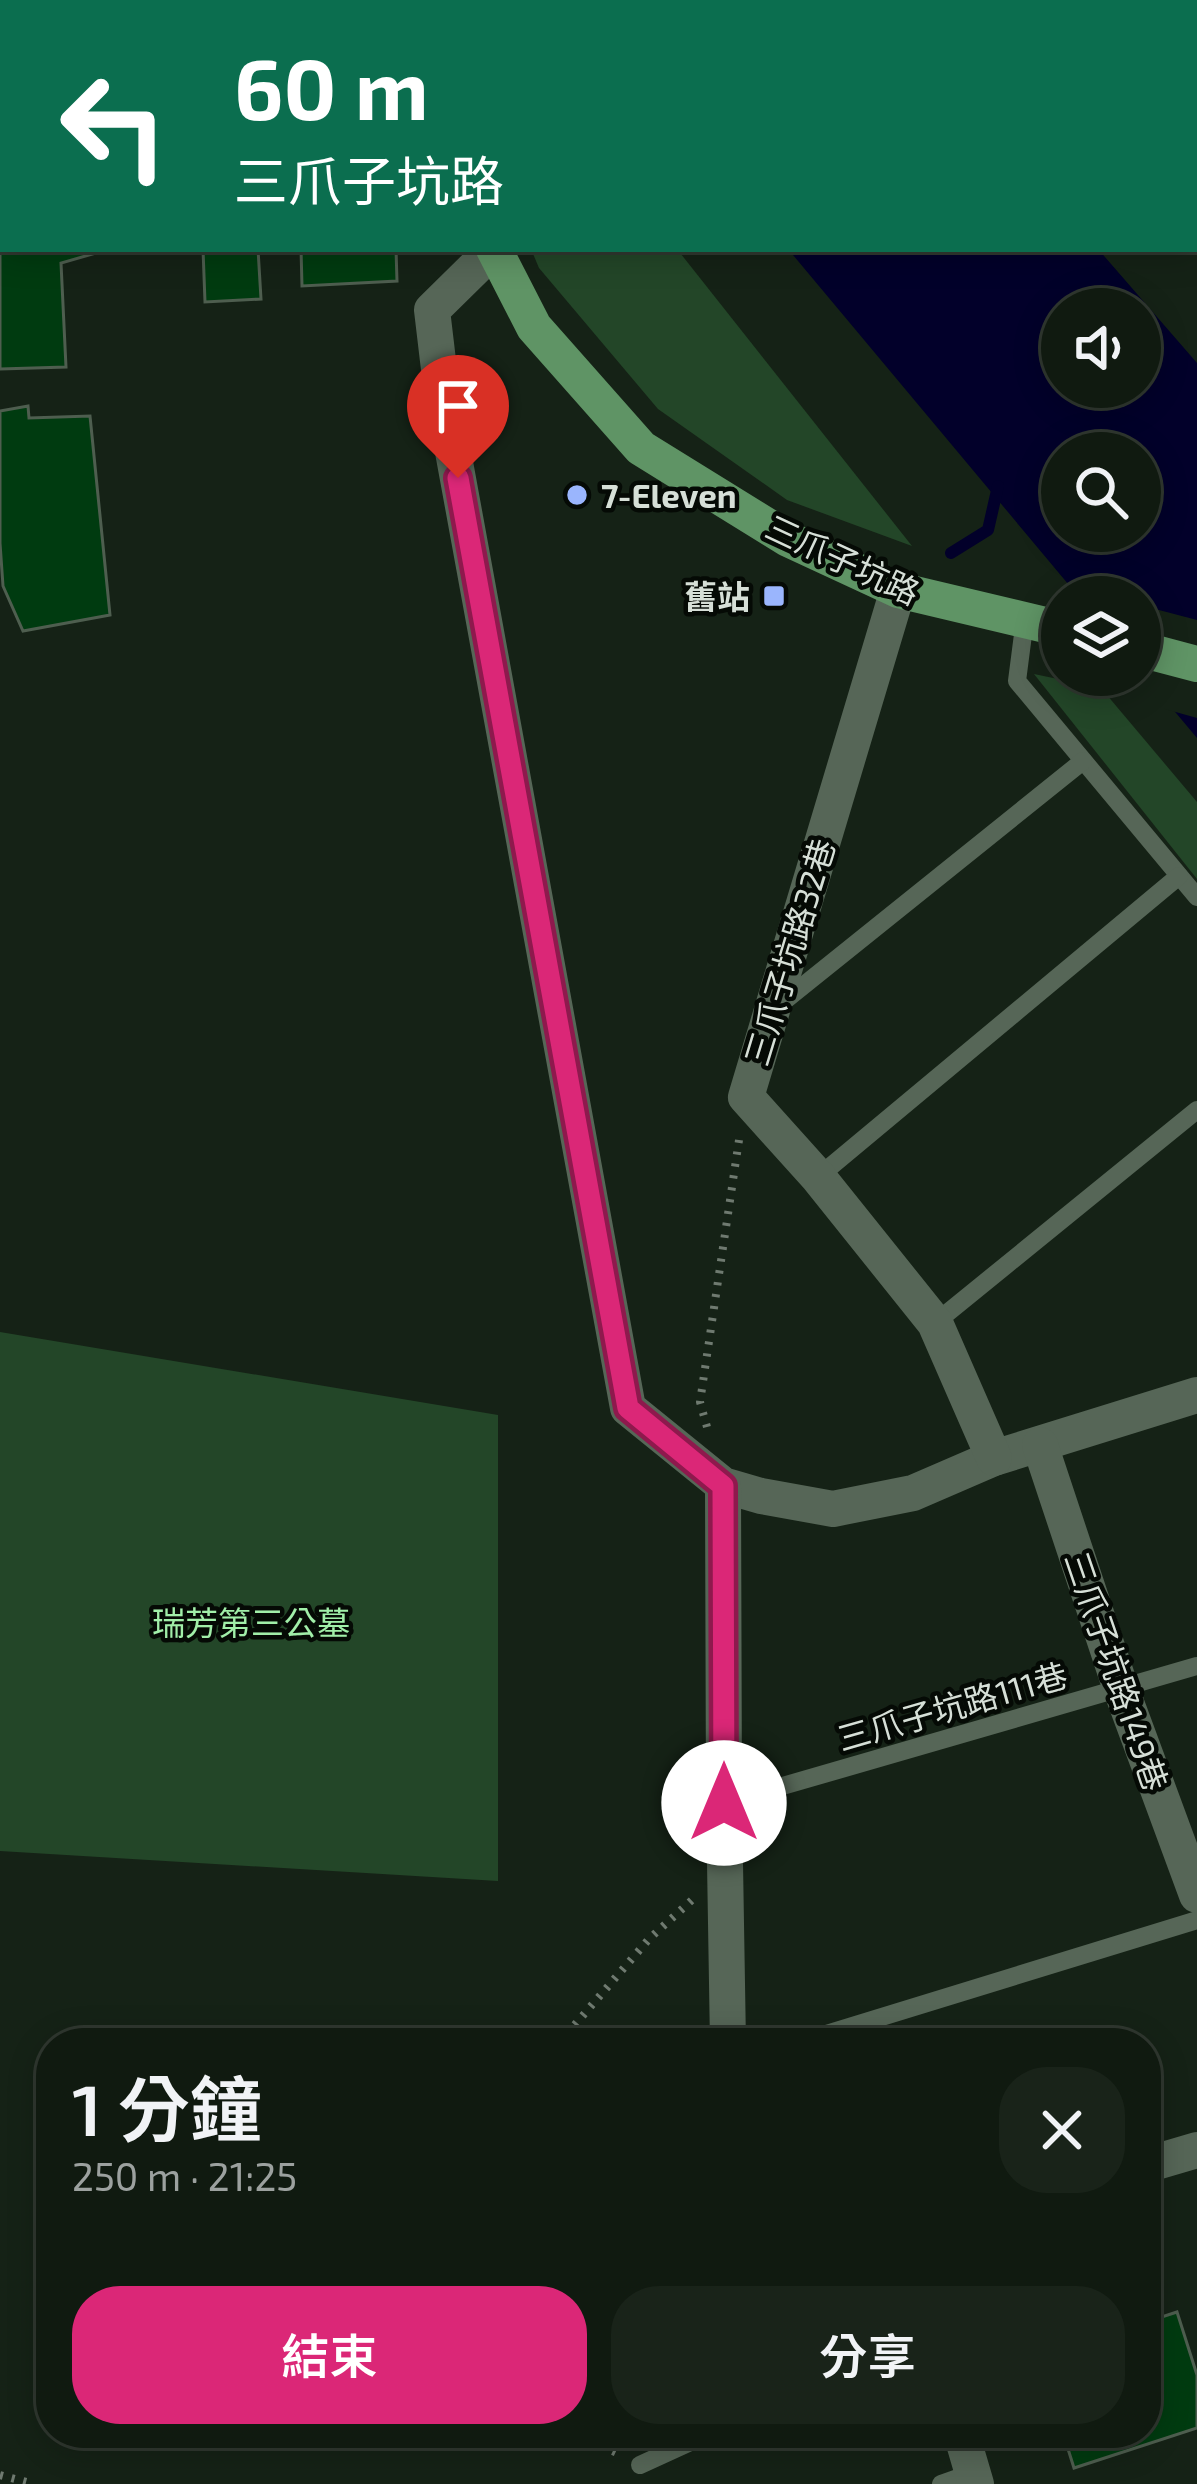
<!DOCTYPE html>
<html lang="zh-TW">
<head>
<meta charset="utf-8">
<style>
  :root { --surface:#101a10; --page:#192319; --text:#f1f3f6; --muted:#9ca19f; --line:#303830; --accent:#db2777 }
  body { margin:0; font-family:"Exo 2","Noto Sans TC",sans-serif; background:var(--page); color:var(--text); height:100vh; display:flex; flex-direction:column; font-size:45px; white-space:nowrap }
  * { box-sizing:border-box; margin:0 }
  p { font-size:39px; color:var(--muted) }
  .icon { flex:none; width:66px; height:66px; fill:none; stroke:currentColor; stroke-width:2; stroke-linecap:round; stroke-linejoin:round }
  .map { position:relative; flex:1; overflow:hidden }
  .drawer { position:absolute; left:36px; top:2028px; width:1125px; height:420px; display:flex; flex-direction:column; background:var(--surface); border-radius:48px; box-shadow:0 6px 30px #0003,0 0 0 3px var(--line) }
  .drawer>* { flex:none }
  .hud { position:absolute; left:0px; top:0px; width:1197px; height:252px; box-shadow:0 6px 30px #0003,0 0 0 3px var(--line); background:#0b6e4f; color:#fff; overflow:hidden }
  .fabs { position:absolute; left:1041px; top:288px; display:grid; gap:24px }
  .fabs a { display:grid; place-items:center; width:120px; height:120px; border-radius:50%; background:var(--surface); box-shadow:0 6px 30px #0003,0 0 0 3px var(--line); font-size:60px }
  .pin { position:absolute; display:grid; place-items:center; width:102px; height:102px; color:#fff; margin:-123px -51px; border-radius:50% 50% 50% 0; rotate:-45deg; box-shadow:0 0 12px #0007 }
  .pin .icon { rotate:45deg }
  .me { position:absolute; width:132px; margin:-66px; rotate:0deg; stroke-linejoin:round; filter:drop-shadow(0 0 9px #0008) }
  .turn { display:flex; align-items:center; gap:42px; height:252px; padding:0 36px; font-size:54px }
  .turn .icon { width:156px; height:156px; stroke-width:2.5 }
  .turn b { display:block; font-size:84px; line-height:102px }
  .round { display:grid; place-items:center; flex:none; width:126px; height:126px; border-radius:48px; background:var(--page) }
  .summary { display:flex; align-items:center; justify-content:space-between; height:204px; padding:0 36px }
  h1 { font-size:72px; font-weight:600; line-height:90px }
  .action { display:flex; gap:24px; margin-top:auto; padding:24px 36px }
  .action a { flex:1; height:138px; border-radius:48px; background:var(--accent); color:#fff; font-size:48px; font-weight:600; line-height:138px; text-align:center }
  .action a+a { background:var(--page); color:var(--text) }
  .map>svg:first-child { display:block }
  .green { fill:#234628 }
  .water { fill:#02002a; fill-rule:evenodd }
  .pier { fill:#152216 }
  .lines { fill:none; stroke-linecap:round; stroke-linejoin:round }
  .stream { stroke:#02002a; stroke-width:12 }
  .building { fill:#003b10; stroke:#4e5e4f; stroke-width:3 }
  .path { stroke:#6f7a70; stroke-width:8; stroke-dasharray:3 9; stroke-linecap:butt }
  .lane { stroke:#566657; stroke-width:18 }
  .street { stroke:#566657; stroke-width:36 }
  .primary { stroke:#5f9465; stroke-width:36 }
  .route-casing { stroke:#8e194d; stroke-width:30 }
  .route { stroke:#db2777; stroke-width:21 }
  .poi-dot { fill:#9ab5fd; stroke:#050a05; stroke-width:4.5 }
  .labels { text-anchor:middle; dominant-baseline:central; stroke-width:9; stroke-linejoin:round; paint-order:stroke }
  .poi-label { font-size:33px; font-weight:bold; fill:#d6dfd7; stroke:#050a05; text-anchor:start }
  .street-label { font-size:33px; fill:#d6dfd7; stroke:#050a05 }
  .park-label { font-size:33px; fill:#a1efa9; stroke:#050a05 }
</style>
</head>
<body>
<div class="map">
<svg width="1197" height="2484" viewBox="0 0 1197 2484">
  <rect width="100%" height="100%" fill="#152216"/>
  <!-- green -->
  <g class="green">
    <path d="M531,249H677L912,546L787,500L658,409L539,268Z"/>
    <path d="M1034,674L1101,688L1197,802V879Z"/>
    <path d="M0,1332L498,1415V1881L0,1851Z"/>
  </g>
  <!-- water -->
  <path class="water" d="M788,249H1098L1197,363V738L1140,670V597H1079ZM1062,309H1140V387H1062ZM1062,453H1140V531H1062Z"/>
  <!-- pier -->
  <path class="pier" d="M1140,605L1197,620V718L1165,709L1137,675H1140Z"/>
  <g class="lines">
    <!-- stream -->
    <path class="stream" d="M951,553L988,530L998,486"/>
  </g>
  <!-- building -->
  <g class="building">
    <path d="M3,161V249H110L61,263L66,367L0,369V162Z"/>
    <path d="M203,249H258L261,299L205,302Z"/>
    <path d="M301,249H396L397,281L302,286Z"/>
    <path d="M28,406L29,418L90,416L110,615L23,631L3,586L0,543V411Z"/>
    <path d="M1177,2312L1197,2375V2428L1074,2468L1063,2433H1146V2322Z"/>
  </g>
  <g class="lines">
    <!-- path -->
    <g class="path">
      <path d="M707,1427L700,1402L739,1140"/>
      <path d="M559,2043L649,1939L692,1900"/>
      <path d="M601,2433L604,2447L617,2453"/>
      <path d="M0,2475L34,2484"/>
    </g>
    <!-- lane -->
    <g class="lane">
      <path d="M0,77L3,76"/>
      <path d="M1025,619L1017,681L1197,897"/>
      <path d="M778,1006L1083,761"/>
      <path d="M818,1177L1179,876"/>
      <path d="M935,1323L1197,1110"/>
      <path d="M724,1803L1197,1666"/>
      <path d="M797,2043L1197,1920"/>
      <path d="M640,2465L710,2433"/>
      <path d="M941,2484L972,2473"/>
    </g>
    <!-- street -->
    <g class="street">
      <path d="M494,249L432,310L441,386L628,1408L723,1485L761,1496L833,1509L913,1493L994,1458L1197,1395"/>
      <path d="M898,590L746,1097L818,1177L935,1323L994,1458"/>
      <path d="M1040,1445L1121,1689L1197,1895"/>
      <path d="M723,1485L724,1803L728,2043"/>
      <path d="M1146,2165L1197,2150"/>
      <path d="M961,2433L976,2484"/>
    </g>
    <!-- primary -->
    <g class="primary">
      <path d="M411,3V0"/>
      <path d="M494,249L534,327L641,448L788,539L898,590L1062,629"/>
      <path d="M1140,649L1197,664"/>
    </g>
  </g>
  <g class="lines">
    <!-- route casing -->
    <g class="route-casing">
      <path id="route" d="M458,478L628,1408L723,1486L724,1803"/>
    </g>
    <!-- route -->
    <use href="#route" class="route"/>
  </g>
  <!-- markers -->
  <g class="poi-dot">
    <circle cx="577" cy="495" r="12"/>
    <rect x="762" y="584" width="24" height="24" rx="6"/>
  </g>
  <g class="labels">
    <!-- poi labels -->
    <g class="poi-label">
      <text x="601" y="495">7-Eleven</text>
      <text x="750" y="596" text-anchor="end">舊站</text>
    </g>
    <!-- street labels -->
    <g class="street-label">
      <text transform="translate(843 559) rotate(25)">三爪子坑路</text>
      <text transform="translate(789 952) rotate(-73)">三爪子坑路32巷</text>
      <text transform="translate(1117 1671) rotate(71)">三爪子坑路149巷</text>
      <text transform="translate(952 1706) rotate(-16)">三爪子坑路111巷</text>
    </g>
    <!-- park labels -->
    <g class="park-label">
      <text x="251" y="1622">瑞芳第三公墓</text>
    </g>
  </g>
</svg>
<div class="fabs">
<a><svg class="icon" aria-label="sound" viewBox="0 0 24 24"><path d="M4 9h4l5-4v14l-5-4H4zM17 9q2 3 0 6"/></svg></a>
<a><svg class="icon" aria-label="search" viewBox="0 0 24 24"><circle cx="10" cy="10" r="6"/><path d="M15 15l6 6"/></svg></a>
<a><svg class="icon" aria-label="layers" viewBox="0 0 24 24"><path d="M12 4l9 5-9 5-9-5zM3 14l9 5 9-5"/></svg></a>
</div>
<div class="pin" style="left:458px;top:478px;background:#d93025"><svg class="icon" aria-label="arrive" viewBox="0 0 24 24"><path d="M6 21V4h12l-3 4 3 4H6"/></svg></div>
<svg class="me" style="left:724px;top:1803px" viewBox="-20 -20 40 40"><circle r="19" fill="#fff"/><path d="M0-13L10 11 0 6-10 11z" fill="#db2777"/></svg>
<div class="hud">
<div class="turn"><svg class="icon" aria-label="left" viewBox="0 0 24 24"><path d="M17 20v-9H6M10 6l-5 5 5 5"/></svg><div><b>60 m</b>三爪子坑路</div></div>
</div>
<section class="drawer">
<div class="summary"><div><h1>1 分鐘</h1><p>250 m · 21:25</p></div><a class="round"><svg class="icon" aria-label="close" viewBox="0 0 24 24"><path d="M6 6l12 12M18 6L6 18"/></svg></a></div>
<div class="action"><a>結束</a><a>分享</a></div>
</section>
</div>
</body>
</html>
